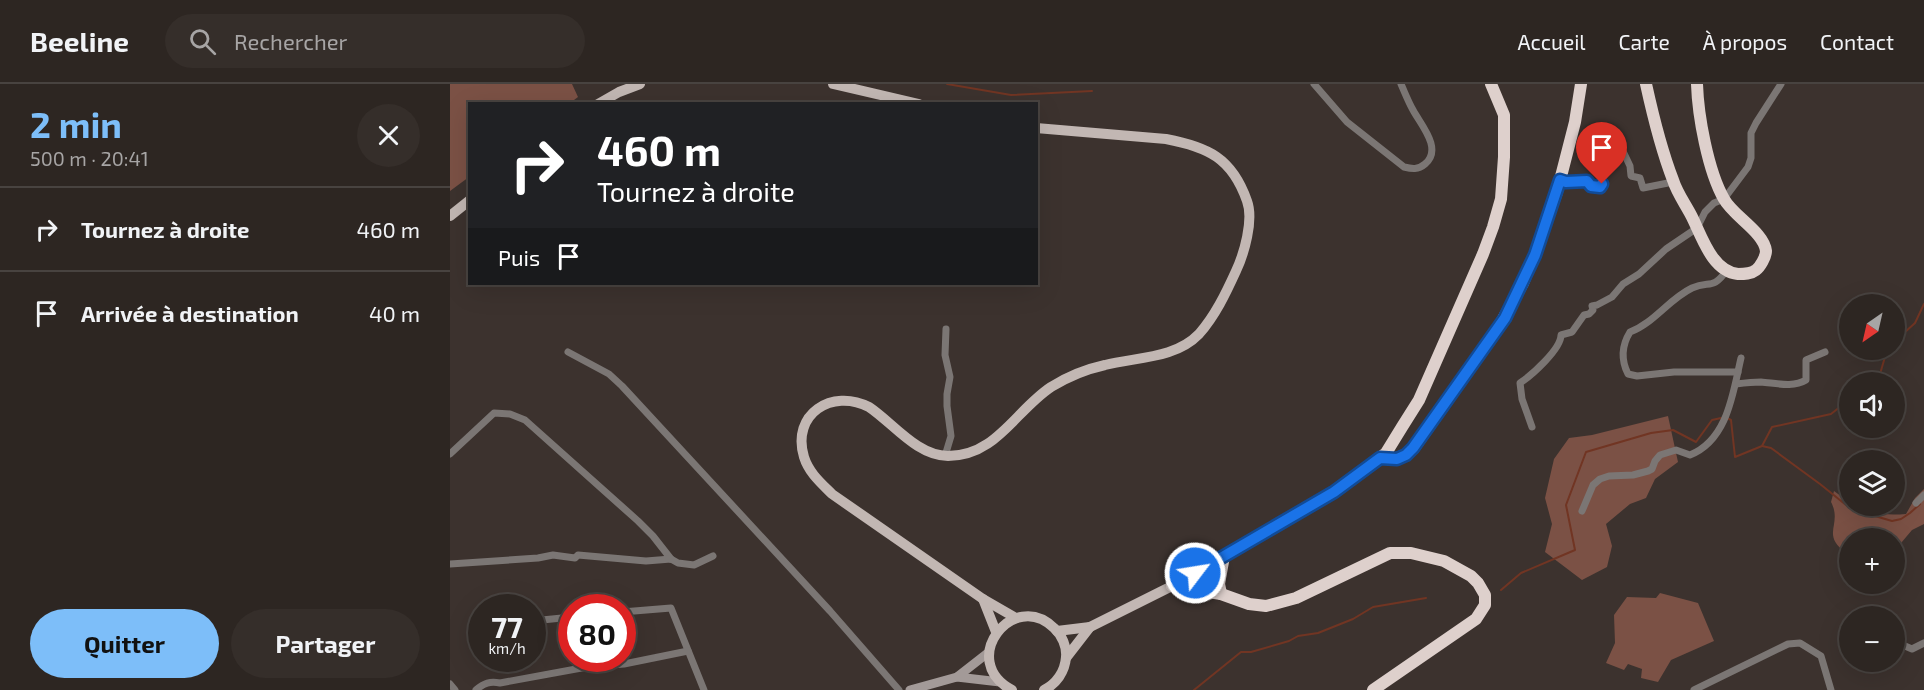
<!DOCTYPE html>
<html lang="fr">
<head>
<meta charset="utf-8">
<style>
  :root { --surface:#2d2622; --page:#352e2a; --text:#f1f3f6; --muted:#a7a5a5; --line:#484340; --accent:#7dbef9 }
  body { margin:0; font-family:"Exo 2",sans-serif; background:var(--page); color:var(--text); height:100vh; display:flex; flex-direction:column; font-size:22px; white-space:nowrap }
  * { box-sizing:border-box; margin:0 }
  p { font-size:20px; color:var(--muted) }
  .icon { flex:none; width:33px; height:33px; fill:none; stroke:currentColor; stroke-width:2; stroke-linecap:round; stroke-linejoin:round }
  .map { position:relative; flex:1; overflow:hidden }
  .drawer { display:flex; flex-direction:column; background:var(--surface); width:450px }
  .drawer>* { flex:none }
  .top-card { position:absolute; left:18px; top:18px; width:570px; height:183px; border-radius:0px; box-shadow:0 6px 24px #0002,0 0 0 2px var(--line); background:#202124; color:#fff; overflow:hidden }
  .needle { width:39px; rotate:214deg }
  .buttons { position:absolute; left:1389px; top:210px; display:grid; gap:12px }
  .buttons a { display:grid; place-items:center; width:66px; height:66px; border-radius:50%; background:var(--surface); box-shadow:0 6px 24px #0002,0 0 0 2px var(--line); font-size:30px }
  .speed { position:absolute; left:18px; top:510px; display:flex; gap:12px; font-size:30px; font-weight:700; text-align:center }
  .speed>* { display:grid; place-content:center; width:78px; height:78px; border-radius:50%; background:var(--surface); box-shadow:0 6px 24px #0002,0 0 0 2px var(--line); line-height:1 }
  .speed small { font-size:15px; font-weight:400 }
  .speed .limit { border:9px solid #d22; background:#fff; color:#111 }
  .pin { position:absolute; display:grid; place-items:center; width:51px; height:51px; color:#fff; margin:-62px -26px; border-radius:50% 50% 50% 0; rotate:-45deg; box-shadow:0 0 6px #0007 }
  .pin .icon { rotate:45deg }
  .me { position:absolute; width:66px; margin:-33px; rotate:59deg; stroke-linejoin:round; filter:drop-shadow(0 0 4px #0008) }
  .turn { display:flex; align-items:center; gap:21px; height:126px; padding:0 30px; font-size:27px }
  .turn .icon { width:78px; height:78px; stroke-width:2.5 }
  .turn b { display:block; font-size:42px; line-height:51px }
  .then { display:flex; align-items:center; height:57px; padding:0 30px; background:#0003; gap:12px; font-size:22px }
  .round { display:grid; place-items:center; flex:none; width:63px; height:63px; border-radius:32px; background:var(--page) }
  .headline { display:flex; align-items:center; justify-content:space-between; height:102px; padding:0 30px }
  h1 { font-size:36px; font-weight:700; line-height:45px; color:var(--accent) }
  .button { display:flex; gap:12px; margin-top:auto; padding:12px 30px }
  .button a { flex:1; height:69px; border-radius:36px; background:var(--accent); color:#111; font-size:24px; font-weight:700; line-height:69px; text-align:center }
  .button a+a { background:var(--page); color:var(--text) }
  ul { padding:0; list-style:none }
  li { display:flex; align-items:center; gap:18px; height:84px; padding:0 30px; border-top:2px solid var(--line) }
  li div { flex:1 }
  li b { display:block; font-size:22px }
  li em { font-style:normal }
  header { display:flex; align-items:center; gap:36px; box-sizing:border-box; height:84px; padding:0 30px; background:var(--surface); border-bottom:2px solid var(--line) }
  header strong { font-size:28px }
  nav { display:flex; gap:33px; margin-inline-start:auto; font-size:21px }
  .search { width:420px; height:54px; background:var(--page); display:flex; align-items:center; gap:15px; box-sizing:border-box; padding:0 21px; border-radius:33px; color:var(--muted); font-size:22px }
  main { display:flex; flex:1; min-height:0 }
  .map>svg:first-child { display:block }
  .green { fill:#7b5145 }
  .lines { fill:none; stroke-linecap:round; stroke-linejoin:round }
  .stream { stroke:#713523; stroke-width:2 }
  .street { stroke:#7b7674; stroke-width:7 }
  .secondary { stroke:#a39a98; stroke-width:9 }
  .primary { stroke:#c2b7b3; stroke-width:10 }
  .highway { stroke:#ded0cc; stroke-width:12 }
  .route-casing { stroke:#114b97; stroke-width:15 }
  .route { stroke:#1a73e8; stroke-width:10 }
</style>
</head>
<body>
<header>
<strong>Beeline</strong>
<div class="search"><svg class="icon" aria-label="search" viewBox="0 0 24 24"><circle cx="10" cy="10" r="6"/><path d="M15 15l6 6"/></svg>Rechercher</div>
<nav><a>Accueil</a><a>Carte</a><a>À propos</a><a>Contact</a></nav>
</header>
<main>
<section class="drawer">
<div class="headline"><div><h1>2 min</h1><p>500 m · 20:41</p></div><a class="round"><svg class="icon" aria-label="close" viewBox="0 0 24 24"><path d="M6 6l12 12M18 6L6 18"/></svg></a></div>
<ul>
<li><svg class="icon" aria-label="right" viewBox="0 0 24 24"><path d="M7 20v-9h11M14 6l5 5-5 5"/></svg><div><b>Tournez à droite</b></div><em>460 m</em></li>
<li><svg class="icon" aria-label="arrive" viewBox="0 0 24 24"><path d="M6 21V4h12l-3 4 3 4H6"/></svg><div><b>Arrivée à destination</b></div><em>40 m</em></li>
</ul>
<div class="button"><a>Quitter</a><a>Partager</a></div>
</section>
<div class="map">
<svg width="1474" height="606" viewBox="0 0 1474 606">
  <rect width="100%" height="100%" fill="#3c322e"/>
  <!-- green -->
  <g class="green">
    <path d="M0,0H122L128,13L120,19L20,20L19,93L0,107Z"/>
    <path d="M1218,332L1228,378L1205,395L1196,414L1180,420L1156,440L1162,462L1157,483L1132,496L1095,468L1102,440L1095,414L1104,375L1119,354L1142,351Z"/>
    <path d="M1474,405V440L1462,446L1446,465L1444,454H1435L1432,450L1423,445L1413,449L1411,454H1400L1399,469H1396C1370,450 1393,441 1381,418L1384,407L1399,418L1400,422C1408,422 1412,425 1419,427C1432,431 1443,431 1456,430L1465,414Z"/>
    <path d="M1210,509L1248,519L1264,557L1221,576L1208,598L1191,594L1192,585L1178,580L1174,586L1156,579L1165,559L1164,531L1177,513L1206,514Z"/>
  </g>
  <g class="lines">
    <!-- stream -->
    <g class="stream">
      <path d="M497,0L561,11L642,7"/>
      <path d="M1444,258L1465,239L1474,220"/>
      <path d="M1420,298L1430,290L1437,266"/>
      <path d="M1277,334L1281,336L1285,373L1312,362L1322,343L1381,330L1400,315"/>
      <path d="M1312,362L1321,364L1370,400L1401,425L1442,437L1451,435L1460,429L1470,420"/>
      <path d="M1051,506L1071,489L1125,466L1116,421L1136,368L1201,349L1223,346L1246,358L1262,336L1271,334"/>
      <path d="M744,606L791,568H801L839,557L848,552L868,549L903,535L923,523L976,514"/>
    </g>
    <!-- street -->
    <g class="street">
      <path d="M864,0L897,38L954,83C962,85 968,86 975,80C993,65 971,41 963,26C958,17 955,9 951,0"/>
      <path d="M1110,96L1116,98L1137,97L1141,102L1150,103C1155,91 1158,79 1160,66L1166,61L1171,63L1180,82L1181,92L1190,94L1193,104L1223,98"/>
      <path d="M1277,186C1262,207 1260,196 1242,204C1219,215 1204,239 1180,248C1172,261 1171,276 1178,290L1187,292L1224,288H1288"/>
      <path d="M118,268L159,290L172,302L380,527L449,606"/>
      <path d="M1286,300C1294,299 1303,298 1311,298C1325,299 1343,304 1356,296V276L1375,268"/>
      <path d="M1082,343L1072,315L1070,299C1082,291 1111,265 1111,251L1122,248L1134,231L1139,230L1143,226L1142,222L1147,221L1162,213L1173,200L1189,190L1216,165L1247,144L1255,128L1264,119L1274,115L1298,83L1301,74V49L1306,39L1331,0"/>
      <path d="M0,370L44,329L60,330L75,336L188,437L203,452L221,475"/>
      <path d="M495,372L501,352L497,322V310L500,293L495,271L496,245"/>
      <path d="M1466,419L1474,411"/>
      <path d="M1132,427L1143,401L1150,395L1159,392L1183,391L1198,387L1202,385L1205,377L1210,371L1226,366L1240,371C1278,356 1283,308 1291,274"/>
      <path d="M0,480L88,474L103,471L125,474L128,471L196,477L221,475L228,479L244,481L263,472"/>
      <path d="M172,528L221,524L254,606"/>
      <path d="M82,537L122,533"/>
      <path d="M1444,563L1455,562L1462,565L1474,559"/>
      <path d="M1420,582L1423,578"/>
      <path d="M0,600L5,606"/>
      <path d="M26,606C34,599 40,597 50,599L137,583L174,580L238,567"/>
      <path d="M1244,606L1338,560L1350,559L1371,572L1381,606"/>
    </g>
    <!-- secondary -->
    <g class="secondary">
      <path d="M507,593L550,598"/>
      <path d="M460,606L507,593L539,568"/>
    </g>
    <!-- primary -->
    <g class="primary">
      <path d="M383,0L469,20"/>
      <path d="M148,20L169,8L190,0"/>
      <path d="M0,132L20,116"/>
      <path d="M533,515L546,548"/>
      <path d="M566,534L533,515L382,410C371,399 359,389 354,373C341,330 382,304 419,323C443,339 467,372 498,372C546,372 565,327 601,303C617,293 637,285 655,281C686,273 725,275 749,250C765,232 776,209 786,187C794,170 804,136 797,117C782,74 758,63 716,55L586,44"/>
      <path d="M607,547L640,543L722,502"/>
      <path d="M616,574L640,543"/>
      <path d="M562,606C507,577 563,504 604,544C612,551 617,563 616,573C615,588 606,600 594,606"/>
    </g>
    <!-- highway -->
    <g class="highway">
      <path d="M1196,0C1203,32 1211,65 1223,96C1227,109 1236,121 1242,133C1252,153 1262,187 1288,190C1294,190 1301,190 1306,186C1310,183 1316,173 1316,167C1314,148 1283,132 1274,115C1258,87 1248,32 1247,0"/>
      <path d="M930,374C944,376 953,374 964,364L1047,246L1073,199L1085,171L1107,108L1125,38L1131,0"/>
      <path d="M722,502L884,408L936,369L952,343L969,316L1033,170L1043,143L1051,115L1054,73V31L1041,0"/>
      <path d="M722,502L771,510L799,520L816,522L846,514L940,469H961L994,477L1021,492L1028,499L1035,511V521L1026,535L923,606"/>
      <path d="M771,510L769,500L774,472"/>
    </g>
  </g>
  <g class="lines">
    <!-- route casing -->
    <g class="route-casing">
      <path id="route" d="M745,489L884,408L930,374L947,375L956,371L963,364L1055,234L1085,171L1110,96L1116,98L1137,97L1141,102L1150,103L1152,100"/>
    </g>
    <!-- route -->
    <use href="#route" class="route"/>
  </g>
</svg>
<div class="buttons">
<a><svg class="needle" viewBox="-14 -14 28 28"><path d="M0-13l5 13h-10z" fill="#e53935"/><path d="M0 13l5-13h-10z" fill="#a7a5a5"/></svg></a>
<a><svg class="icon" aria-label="sound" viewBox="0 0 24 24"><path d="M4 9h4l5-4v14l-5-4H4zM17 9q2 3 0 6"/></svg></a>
<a><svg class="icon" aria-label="layers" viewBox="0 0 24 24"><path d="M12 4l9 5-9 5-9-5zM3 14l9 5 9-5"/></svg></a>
<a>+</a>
<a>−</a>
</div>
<div class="speed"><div>77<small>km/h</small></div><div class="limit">80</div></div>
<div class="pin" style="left:1152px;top:100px;background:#d93025"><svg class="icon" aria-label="arrive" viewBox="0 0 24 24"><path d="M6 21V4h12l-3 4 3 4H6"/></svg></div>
<svg class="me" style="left:745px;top:489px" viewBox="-20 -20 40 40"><circle r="17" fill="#1a73e8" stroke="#fff" stroke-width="3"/><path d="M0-11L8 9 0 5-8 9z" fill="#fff"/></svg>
<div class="top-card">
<div class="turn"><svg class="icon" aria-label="right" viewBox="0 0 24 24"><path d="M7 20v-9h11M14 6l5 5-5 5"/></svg><div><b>460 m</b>Tournez à droite</div></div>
<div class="then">Puis<svg class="icon" aria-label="arrive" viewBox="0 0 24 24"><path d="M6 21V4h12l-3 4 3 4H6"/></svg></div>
</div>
</div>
</main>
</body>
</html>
